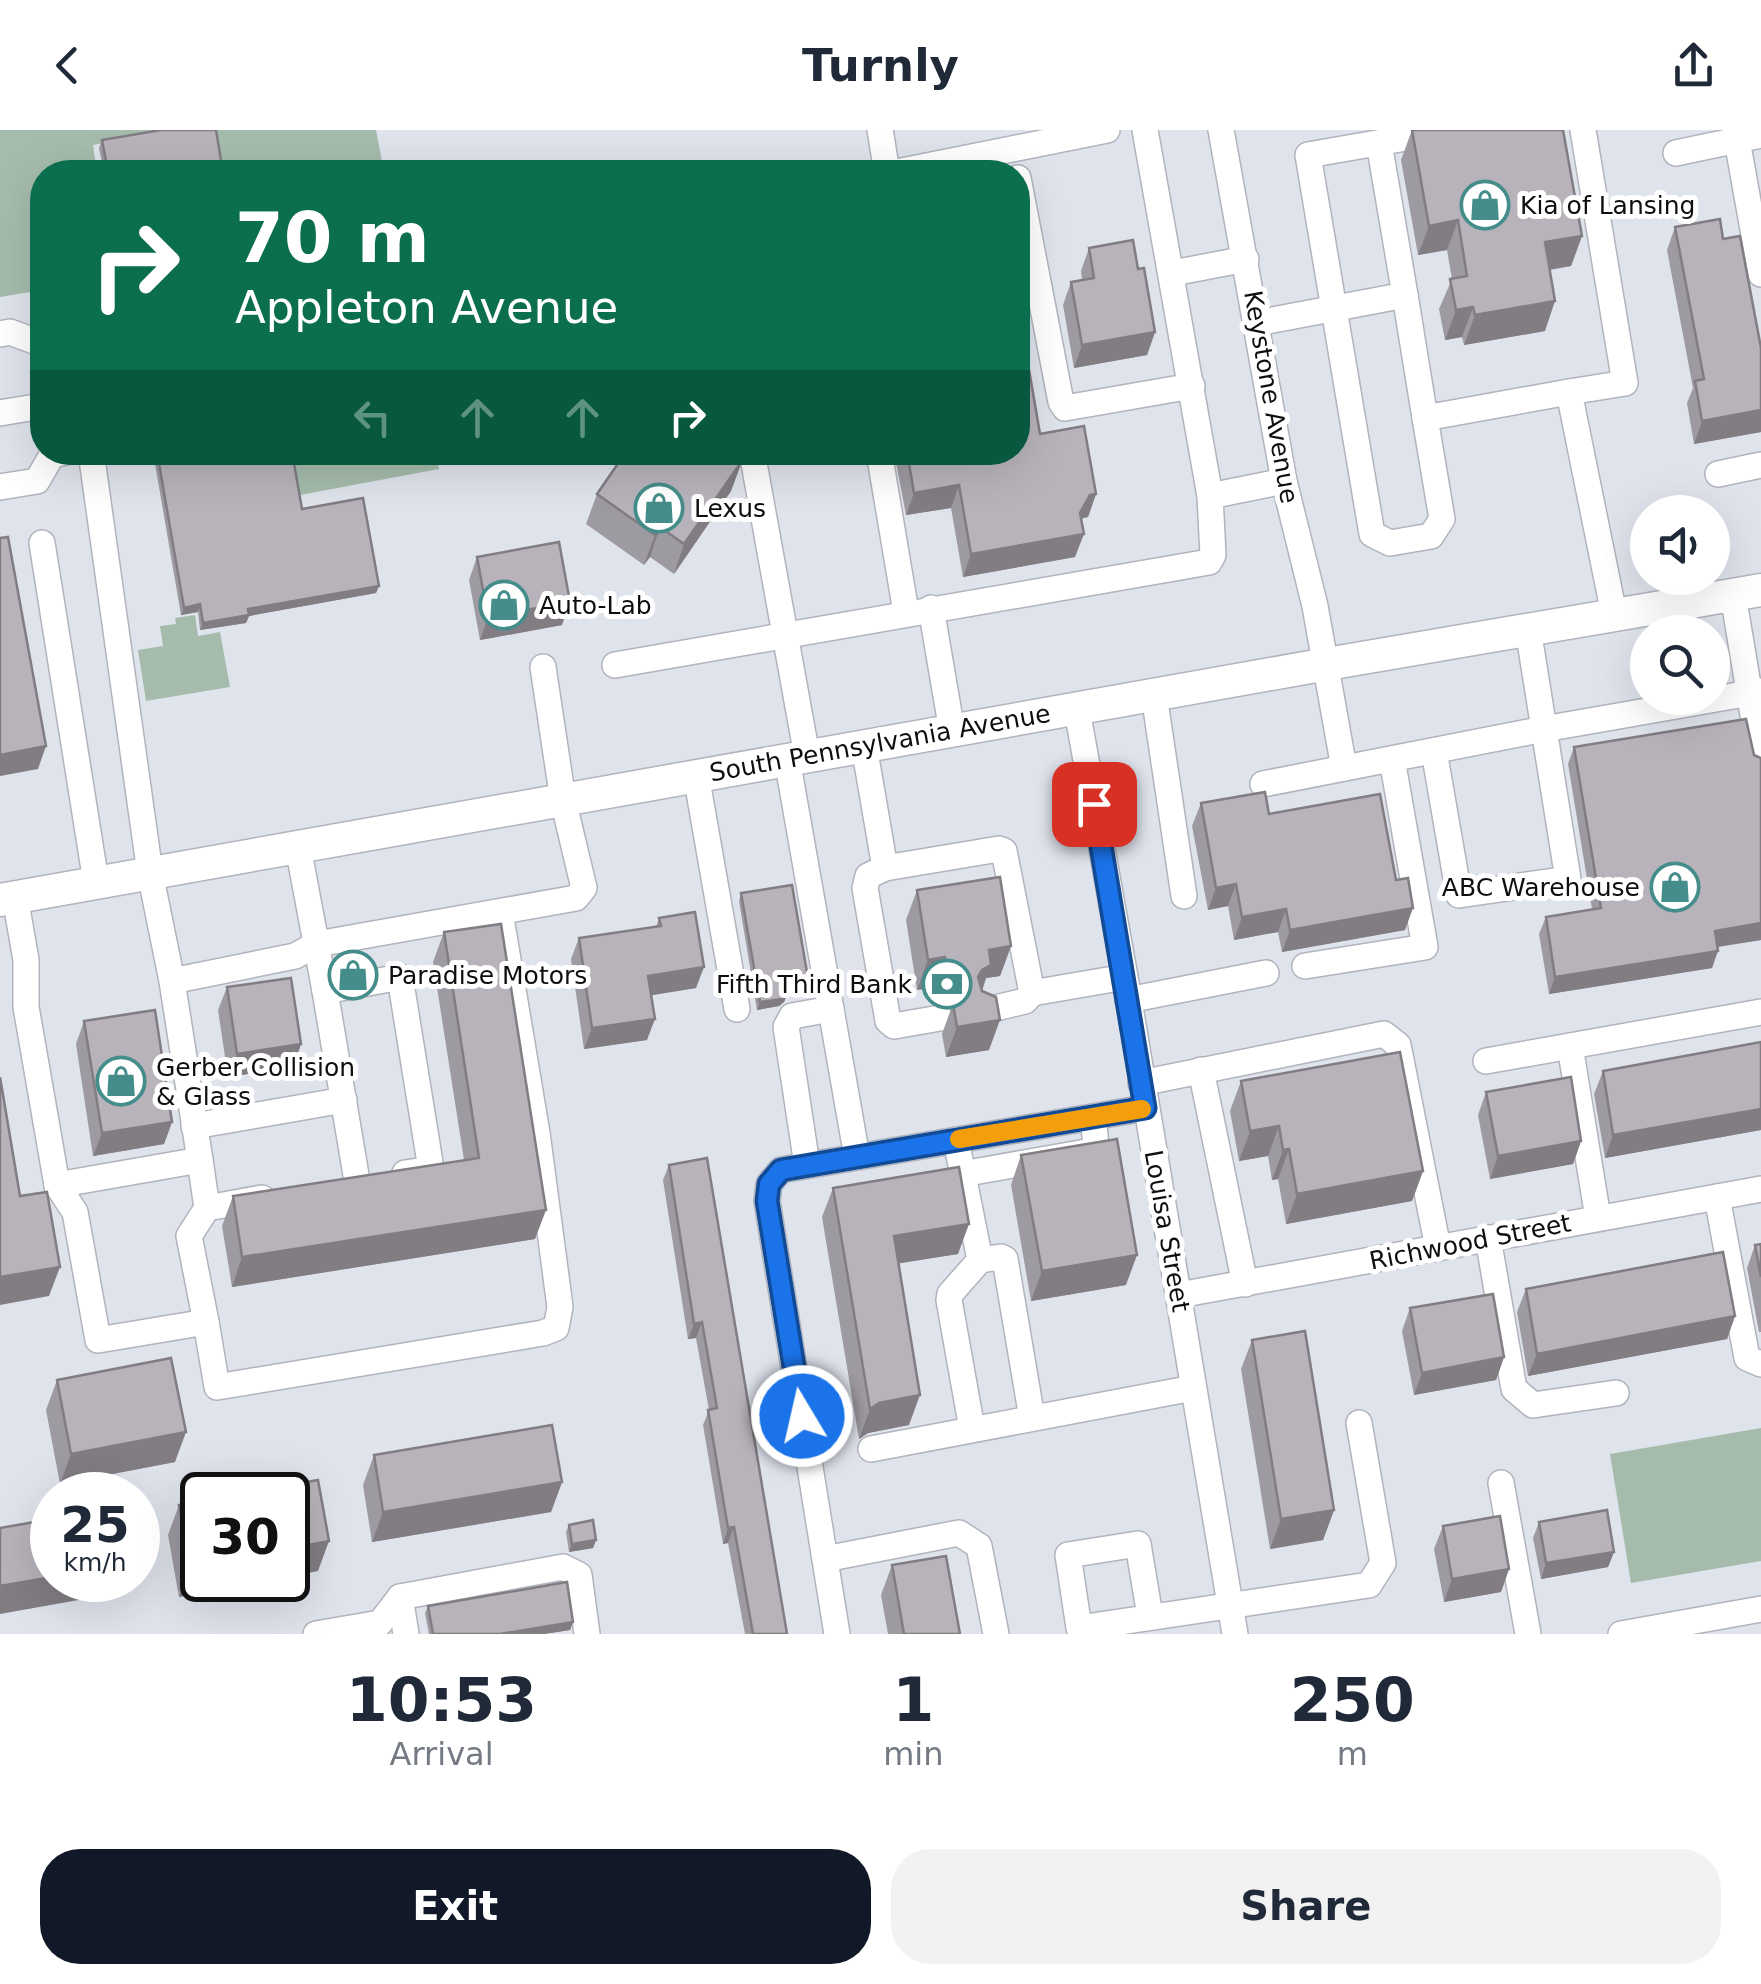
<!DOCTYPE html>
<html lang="en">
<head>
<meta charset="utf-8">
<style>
  :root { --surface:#fff; --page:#f2f2f3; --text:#1f2937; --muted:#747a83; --accent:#111827 }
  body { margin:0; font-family:"DejaVu Sans",sans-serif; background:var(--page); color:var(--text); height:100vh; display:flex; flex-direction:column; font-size:38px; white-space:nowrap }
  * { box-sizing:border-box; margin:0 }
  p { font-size:32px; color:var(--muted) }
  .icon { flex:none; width:55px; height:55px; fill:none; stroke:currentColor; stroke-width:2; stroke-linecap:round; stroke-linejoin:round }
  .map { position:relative; height:1504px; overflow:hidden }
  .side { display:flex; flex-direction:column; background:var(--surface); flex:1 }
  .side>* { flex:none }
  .banner { position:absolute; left:30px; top:30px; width:1000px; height:305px; border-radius:40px; box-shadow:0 10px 40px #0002; background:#0b6e4f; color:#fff; overflow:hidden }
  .controls { position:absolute; left:1630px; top:365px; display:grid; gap:20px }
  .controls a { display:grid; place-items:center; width:100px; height:100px; border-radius:50%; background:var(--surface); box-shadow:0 10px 40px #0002; font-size:50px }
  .speed { position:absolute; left:30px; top:1342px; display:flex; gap:20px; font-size:50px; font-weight:700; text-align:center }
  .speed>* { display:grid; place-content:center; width:130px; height:130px; border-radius:50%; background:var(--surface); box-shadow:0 10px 40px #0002; line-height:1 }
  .speed small { font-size:25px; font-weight:400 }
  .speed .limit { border:5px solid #111; border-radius:15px; background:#fff; color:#111 }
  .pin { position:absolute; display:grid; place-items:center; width:85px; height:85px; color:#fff; margin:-42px; border-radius:20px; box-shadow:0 5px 15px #0006 }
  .me { position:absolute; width:110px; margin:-55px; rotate:351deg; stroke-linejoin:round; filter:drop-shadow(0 0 8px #0008) }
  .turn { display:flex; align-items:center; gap:35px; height:210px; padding:0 40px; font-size:45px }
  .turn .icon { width:130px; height:130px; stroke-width:2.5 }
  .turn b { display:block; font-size:70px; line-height:85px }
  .lanes { display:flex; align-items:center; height:95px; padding:0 40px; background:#0003; justify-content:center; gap:50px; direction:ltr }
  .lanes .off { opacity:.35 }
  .eta { display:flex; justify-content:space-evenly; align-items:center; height:170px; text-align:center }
  .eta b { font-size:60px; font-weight:700; line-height:70px }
  .cta { display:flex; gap:20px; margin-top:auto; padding:20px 40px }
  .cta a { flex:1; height:115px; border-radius:40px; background:var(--accent); color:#fff; font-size:40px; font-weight:700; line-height:115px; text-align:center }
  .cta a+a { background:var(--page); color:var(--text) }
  header { display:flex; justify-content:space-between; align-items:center; height:130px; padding:0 40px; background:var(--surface); font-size:45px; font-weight:700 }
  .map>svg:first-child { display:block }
  .green { fill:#a5bcac }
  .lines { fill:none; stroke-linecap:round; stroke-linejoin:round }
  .minor-casing { stroke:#b1b4bd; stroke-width:28 }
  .major-casing { stroke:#b1b4bd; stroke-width:35 }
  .minor { stroke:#fff; stroke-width:25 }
  .major { stroke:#fff; stroke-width:32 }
  .wall { fill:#9e9aa1 }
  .shaded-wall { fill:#817d83 }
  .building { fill:#b8b3bb; stroke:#817d83; stroke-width:2.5 }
  .route-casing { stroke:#114b97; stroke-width:25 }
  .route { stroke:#1a73e8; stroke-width:18 }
  .slow { stroke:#f59e0b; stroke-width:18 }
  .labels { text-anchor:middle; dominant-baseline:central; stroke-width:10; stroke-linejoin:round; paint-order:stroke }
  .poi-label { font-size:25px; fill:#0d0e11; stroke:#fff; text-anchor:start }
  .street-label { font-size:25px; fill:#0d0e11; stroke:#fff }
</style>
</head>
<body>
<header><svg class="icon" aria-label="back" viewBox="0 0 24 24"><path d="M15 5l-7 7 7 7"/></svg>Turnly<svg class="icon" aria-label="share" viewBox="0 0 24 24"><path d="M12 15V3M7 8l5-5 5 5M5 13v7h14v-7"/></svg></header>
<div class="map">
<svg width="1761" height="1504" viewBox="0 0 1761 1504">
  <rect width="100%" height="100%" fill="#dfe3ec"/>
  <!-- green -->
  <g class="green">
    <path d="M0,0H180L93,15L97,42H42V160L0,167Z"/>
    <path d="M216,0H376L384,42H223Z"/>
    <path d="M292,323H436L439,339L300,365Z"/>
    <path d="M195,485L198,506L220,502L230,557L146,571L138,520L163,516L160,496L176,494L175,488Z"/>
    <path d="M1761,1298V1431L1631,1453L1610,1324Z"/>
  </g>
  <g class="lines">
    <!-- minor casing -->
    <g class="minor-casing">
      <g id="minor">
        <path d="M880,0L887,42"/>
        <path d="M1145,0L1210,366"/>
        <path d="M1221,0L1284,351L1315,476L1344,638"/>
        <path d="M1737,10L1761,144"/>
        <path d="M1379,13L1405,165"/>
        <path d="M1676,23L1761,5"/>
        <path d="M897,42L1107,0"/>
        <path d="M1018,48L1061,272L1065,278L1192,256"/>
        <path d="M1173,143L1246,129"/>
        <path d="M1257,193L1405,165L1425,288L1569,262L1614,484"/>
        <path d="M0,204L10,202L42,214"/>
        <path d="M1569,262L1625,253L1583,0"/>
        <path d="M0,283L42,276"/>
        <path d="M1425,288L1442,389L1431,406L1390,413L1372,404L1308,25L1452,0"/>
        <path d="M752,322L807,626"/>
        <path d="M879,322L906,482"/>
        <path d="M1718,344L1761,335"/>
        <path d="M0,357L37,351L52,325L66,322"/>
        <path d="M42,413L96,752"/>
        <path d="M1733,465L1761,633"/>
        <path d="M931,478L952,601"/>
        <path d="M615,535L1209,432L1213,425L1210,366L1284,351"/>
        <path d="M1154,565L1184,766"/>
        <path d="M1077,580L1125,847L1235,1504"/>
        <path d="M864,616L885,738L999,719L1004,721L1032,863L1125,847"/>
        <path d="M1434,621L1459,765L1568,749L1528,499"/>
        <path d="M787,629L857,1027"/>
        <path d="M696,645L737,879"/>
        <path d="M1263,654L1544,599L1761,561"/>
        <path d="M298,717L325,861L400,847L431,1039L405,1043"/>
        <path d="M885,738L868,746L865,758L888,891L894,896L940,888"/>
        <path d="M15,767L26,830V877L57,1055L75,1082L98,1210L206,1192L217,1257L543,1203L556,1198L560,1177L537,1003L500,782"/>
        <path d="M1305,836L1425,817L1392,629"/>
        <path d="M172,851L295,826L317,814L576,768L584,758L563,670L543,537"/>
        <path d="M325,861L357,1051"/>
        <path d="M1128,870L1266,843"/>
        <path d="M983,881L1025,871L1032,863"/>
        <path d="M1570,916L1598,1088"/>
        <path d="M1486,931L1761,882"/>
        <path d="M1201,940L1245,1154"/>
        <path d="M1141,953L1384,904L1398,915L1438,1118"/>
        <path d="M194,996L344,970"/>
        <path d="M956,1010L980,1130L950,1164L949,1170L972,1299"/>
        <path d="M200,1030L207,1078L262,1068"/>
        <path d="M807,1035L786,897L792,886L831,879"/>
        <path d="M962,1044L1092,1021L1096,1015L1093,988"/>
        <path d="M57,1055L200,1030L172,851L150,743L91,322"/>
        <path d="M1717,1067L1747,1228L1761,1234"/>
        <path d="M1488,1108L1514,1259L1533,1275L1616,1263"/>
        <path d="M980,1130L1001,1127L1005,1129L1032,1288"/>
        <path d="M1179,1165L1761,1059"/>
        <path d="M206,1192L189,1106L207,1078"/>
        <path d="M871,1319L1193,1258"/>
        <path d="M1501,1353L1528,1504"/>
        <path d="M825,1429L959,1403L979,1416L996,1504"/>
        <path d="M400,1467L406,1504"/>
        <path d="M1150,1486L1138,1414L1068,1425L1079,1498L1369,1455L1383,1433L1359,1293"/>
        <path d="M316,1504L380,1493L400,1467L563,1437L579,1445L587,1504"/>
        <path d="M837,1504L767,1071L769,1054L781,1040L1145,978"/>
        <path d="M1621,1504L1761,1479"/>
      </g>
    </g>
    <!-- major casing -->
    <g class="major-casing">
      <path id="major" d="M0,770L1327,534L1761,460"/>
    </g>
    <!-- minor -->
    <use href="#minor" class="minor"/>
    <!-- major -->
    <use href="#major" class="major"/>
  </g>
  <!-- wall -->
  <g class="wall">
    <path d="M1412,0L1582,106L1571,136L1550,140L1545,201L1464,215L1462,207L1445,210L1439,179L1452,149L1447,120L1418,125L1401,30Z"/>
    <path d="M102,10L223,42H104L99,18Z"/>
    <path d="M1675,97L1723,109L1761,218V302L1694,314L1687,273L1693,258L1667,120Z"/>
    <path d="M1089,118L1155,202L1147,225L1074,238L1063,175L1071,152L1082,150L1081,141Z"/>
    <path d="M1040,304L1096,364L1088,387L1081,389L1075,427L963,447L951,378L906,385L894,322H1018Z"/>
    <path d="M153,322H292L302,379L379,456L376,463L249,486L246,493L200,500L198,482L181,485Z"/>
    <path d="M609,322H730L742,331L731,361L674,444L650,427L644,435L586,394L597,364L621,330Z"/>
    <path d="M477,427L562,495L480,510L469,450Z"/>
    <path d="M1574,617L1754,625L1761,628V810L1718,817L1712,838L1549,864L1539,804L1546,787L1592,779L1568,634Z"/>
    <path d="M1201,673L1269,684L1405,800L1282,822L1278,802L1234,810L1228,776L1208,780L1192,696Z"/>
    <path d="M917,760L1011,816L1000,846L986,848L982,862L989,920L946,927L942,904L951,879L946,873L937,872L935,857L917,860L906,790Z"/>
    <path d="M741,763L809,854L806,862L787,865L784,872L779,876L757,880L739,771Z"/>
    <path d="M659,788L696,858L651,865L647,910L584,919L571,829L579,808L656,797Z"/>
    <path d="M444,802L535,1109L232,1157L222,1096L233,1066L464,1030L433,832Z"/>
    <path d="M227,857L301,914L293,937L228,947L218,880Z"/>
    <path d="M84,891L172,992L164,1014L93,1026L76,914Z"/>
    <path d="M1761,912V1000L1605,1028L1594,964L1603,941Z"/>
    <path d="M1241,951L1423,1041L1412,1071L1286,1094L1278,1049L1272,1050L1268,1026L1239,1031L1230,981Z"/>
    <path d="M1486,962L1581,1011L1573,1034L1490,1049L1478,985Z"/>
    <path d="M1021,1025L1126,1155L1031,1171L1011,1055Z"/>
    <path d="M669,1035L787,1504H745L728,1413L723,1414L703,1295L709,1280L696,1208L688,1209L663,1050Z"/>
    <path d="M833,1058L958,1124L898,1133L909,1295L868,1303L859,1309L822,1087Z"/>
    <path d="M1761,1114V1202H1759L1747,1138L1755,1115Z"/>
    <path d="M1526,1159L1735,1186L1727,1209L1528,1246L1517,1182Z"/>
    <path d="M1410,1178L1504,1227L1496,1250L1414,1265L1402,1201Z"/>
    <path d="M1252,1210L1334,1380L1323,1410L1270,1419L1241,1239Z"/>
    <path d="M57,1250L175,1332L60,1354L46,1280Z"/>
    <path d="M374,1325L562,1352L551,1382L372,1412L363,1355Z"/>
    <path d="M179,1375L202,1450L179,1467L168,1405Z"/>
    <path d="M1539,1392L1614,1422L1608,1437L1541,1449L1533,1408Z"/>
    <path d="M569,1395L596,1410L593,1418L569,1422L566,1402Z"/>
    <path d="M1443,1396L1509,1439L1501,1462L1444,1472L1434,1419Z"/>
    <path d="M892,1435L960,1504H888L881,1465Z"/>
    <path d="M428,1476L573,1492L570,1500L544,1504H429L425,1483Z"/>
  </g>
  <!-- shaded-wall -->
  <g class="shaded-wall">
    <path d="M1458,90L1447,120L1418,125L1429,96Z"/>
    <path d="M1582,106L1571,136L1534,142L1545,112Z"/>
    <path d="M1555,171L1545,201L1464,215L1475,185Z"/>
    <path d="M1473,177L1462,207L1445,210L1456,180Z"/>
    <path d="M1155,202L1147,225L1074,238L1082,215Z"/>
    <path d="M1761,280V302L1694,314L1702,291Z"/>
    <path d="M742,331L731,361L674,444L684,414Z"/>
    <path d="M959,355L951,378L906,385L914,363Z"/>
    <path d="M1096,364L1088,387L1082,388L1072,406L1080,383L1090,365Z"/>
    <path d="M660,397L650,427L644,435L655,405Z"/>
    <path d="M1084,404L1075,427L963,447L971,424Z"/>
    <path d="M379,456L376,463L249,486L246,493L200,500L203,493L248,479Z"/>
    <path d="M570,472L562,495L480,510L488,487Z"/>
    <path d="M200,474L198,482L181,485L184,478Z"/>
    <path d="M46,616L38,639L0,646V625Z"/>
    <path d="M1236,754L1228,776L1208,780L1216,758Z"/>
    <path d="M1413,778L1405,800L1282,822L1290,800Z"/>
    <path d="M1286,779L1278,802L1234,810L1242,787Z"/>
    <path d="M1761,793V810L1709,818L1715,801Z"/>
    <path d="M1011,816L1000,846L986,848L980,865L967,877L989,820Z"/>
    <path d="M1718,821L1712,838L1549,864L1555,847Z"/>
    <path d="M945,827L935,857L917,860L928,830Z"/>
    <path d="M704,837L696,858L641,867L648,846Z"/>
    <path d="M948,842L957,843L946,873L937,872Z"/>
    <path d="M809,854L806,862L787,865L784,872L779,876L757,880L760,872L786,858Z"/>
    <path d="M655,889L647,910L584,919L592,898Z"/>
    <path d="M1000,890L989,920L946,927L957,897Z"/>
    <path d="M301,914L293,937L228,947L237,924Z"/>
    <path d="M1761,979V1000L1605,1028L1613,1005Z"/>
    <path d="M172,992L164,1014L93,1026L102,1003Z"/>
    <path d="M1279,996L1268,1026L1239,1031L1250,1001Z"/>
    <path d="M1581,1011L1573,1034L1490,1049L1498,1026Z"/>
    <path d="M1289,1019L1278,1049L1272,1050L1283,1020Z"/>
    <path d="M1423,1041L1412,1071L1286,1094L1297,1064Z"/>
    <path d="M546,1080L535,1109L232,1157L242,1127Z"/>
    <path d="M969,1094L958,1124L883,1136L894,1106Z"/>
    <path d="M1137,1125L1126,1155L1031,1171L1042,1141Z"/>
    <path d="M60,1137L49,1166L0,1175V1147Z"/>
    <path d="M1735,1186L1727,1209L1528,1246L1537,1224Z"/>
    <path d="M702,1192L696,1208L688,1209L694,1194Z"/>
    <path d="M1504,1227L1496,1250L1414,1265L1422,1243Z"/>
    <path d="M920,1265L909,1295L868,1303L859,1309L870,1279L879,1273Z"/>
    <path d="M186,1302L175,1332L60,1354L71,1324Z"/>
    <path d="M562,1352L551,1382L372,1412L383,1382Z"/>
    <path d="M1334,1380L1323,1410L1270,1419L1281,1389Z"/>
    <path d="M734,1397L728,1413L723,1414L728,1398Z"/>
    <path d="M596,1410L593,1418L569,1422L572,1414Z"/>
    <path d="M329,1411L318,1441L288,1447V1419Z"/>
    <path d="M1614,1422L1608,1437L1541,1449L1546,1433Z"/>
    <path d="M202,1435V1450H272L179,1467L190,1437Z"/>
    <path d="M1509,1439L1501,1462L1444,1472L1452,1449Z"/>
    <path d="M52,1447V1450H123L118,1463L0,1484V1456Z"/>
    <path d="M573,1492L570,1500L544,1504H500Z"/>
  </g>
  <!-- building -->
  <g class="building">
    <path d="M161,0H216L223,42H108L102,10Z"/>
    <path d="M1412,0H1563L1582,106L1545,112L1555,171L1475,185L1473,177L1456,180L1450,149L1467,146L1458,90L1429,96Z"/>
    <path d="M1720,89L1723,109L1740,106L1761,218V280L1702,291L1695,251L1704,249L1675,97Z"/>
    <path d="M1133,110L1138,139L1144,138L1155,202L1082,215L1071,152L1094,148L1089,118Z"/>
    <path d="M1018,175L1040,304L1084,296L1096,364L1090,365L1080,383L1084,404L971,424L959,355L914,363L907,322H1018Z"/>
    <path d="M157,322H292L302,379L363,368L379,456L248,479L249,485L203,493L200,474L184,478Z"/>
    <path d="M626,322H730L742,331L684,414L660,397L655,405L597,364Z"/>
    <path d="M8,407L46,616L0,625V408Z"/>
    <path d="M559,412L570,472L488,487L477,427Z"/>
    <path d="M1746,589L1754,625L1761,628V793L1715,801L1718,821L1555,847L1546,787L1601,778L1574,617Z"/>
    <path d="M1265,662L1269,684L1380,664L1396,750L1408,748L1413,778L1290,800L1286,779L1242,787L1236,754L1216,758L1201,673Z"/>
    <path d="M1000,747L1011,816L989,820L991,835L982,840L978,847L982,861L996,867L1000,890L957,897L953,874L966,865L967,854L957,843L948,842L945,827L928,830L917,760Z"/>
    <path d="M792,755L809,854L786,858L787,864L782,869L760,872L741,763Z"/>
    <path d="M695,782L704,837L648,846L655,889L592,898L579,808L661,796L659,788Z"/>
    <path d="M501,794L546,1080L242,1127L233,1066L479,1028L444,802Z"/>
    <path d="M291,848L301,914L237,924L227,857Z"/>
    <path d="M155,880L172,992L102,1003L84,891Z"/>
    <path d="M1761,912V979L1613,1005L1603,941Z"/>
    <path d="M1400,922L1423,1041L1297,1064L1289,1019L1283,1020L1279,996L1250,1001L1241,951Z"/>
    <path d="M0,947L20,1066L47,1062L60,1137L0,1147Z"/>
    <path d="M1571,947L1581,1011L1498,1026L1486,962Z"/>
    <path d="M1117,1009L1137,1125L1042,1141L1021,1025Z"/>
    <path d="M707,1028L787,1504H753L734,1397L728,1398L708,1280L717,1278L702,1192L694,1194L669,1035Z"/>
    <path d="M959,1037L969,1094L894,1106L920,1265L879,1273L870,1279L833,1058Z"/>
    <path d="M1761,1114V1147L1755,1115Z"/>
    <path d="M1723,1122L1735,1186L1537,1224L1526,1159Z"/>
    <path d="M1493,1164L1504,1227L1422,1243L1410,1178Z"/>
    <path d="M1305,1201L1334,1380L1281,1389L1252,1210Z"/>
    <path d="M171,1228L186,1302L71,1324L57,1250Z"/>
    <path d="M552,1295L562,1352L383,1382L374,1325Z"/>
    <path d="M318,1350L329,1411L288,1419V1365H235Z"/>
    <path d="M202,1371V1435L190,1437L179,1375Z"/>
    <path d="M1607,1380L1614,1422L1546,1433L1539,1392Z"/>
    <path d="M1500,1386L1509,1439L1452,1449L1443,1396Z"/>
    <path d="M52,1389V1447L0,1456V1398Z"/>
    <path d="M593,1390L596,1410L572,1414L569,1395Z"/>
    <path d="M946,1426L960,1504H904L892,1435Z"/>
    <path d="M567,1452L573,1492L500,1504H433L428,1476Z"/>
  </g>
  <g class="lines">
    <!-- route casing -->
    <g class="route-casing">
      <path id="route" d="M802,1286L767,1071L769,1054L781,1040L1145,978L1094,674"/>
    </g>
    <!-- route -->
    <use href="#route" class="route"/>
    <!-- slow -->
    <path class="slow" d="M959,1009L1142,979"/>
  </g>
  <!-- icons -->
  <defs>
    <g id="shop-ring" transform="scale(2.5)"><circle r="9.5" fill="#fff" stroke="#458d8a" stroke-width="1.5"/><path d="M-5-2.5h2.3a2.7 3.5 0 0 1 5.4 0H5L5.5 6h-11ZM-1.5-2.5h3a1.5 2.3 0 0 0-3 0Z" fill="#458d8a"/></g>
    <g id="bank-ring" transform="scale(2.5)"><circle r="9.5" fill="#fff" stroke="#458d8a" stroke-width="1.5"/><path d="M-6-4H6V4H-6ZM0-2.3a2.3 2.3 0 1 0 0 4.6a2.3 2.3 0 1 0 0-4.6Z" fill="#458d8a"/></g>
  </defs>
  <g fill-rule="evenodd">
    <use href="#shop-ring" x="1485" y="75"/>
    <use href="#shop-ring" x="659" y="378"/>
    <use href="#shop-ring" x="504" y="475"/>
    <use href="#shop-ring" x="1675" y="757"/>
    <use href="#shop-ring" x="353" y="845"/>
    <use href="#bank-ring" x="947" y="854"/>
    <use href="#shop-ring" x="121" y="951"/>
  </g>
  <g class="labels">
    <!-- poi labels -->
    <g class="poi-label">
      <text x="1520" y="75">Kia of Lansing</text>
      <text x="694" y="378">Lexus</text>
      <text x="539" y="475">Auto-Lab</text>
      <text x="1640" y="757" text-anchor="end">ABC Warehouse</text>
      <text x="388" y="845">Paradise Motors</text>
      <text x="912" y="854" text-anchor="end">Fifth Third Bank</text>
      <text x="156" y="937">Gerber Collision<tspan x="156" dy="29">&amp; Glass</tspan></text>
    </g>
    <!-- street labels -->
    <g class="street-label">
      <text transform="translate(1271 267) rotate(80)">Keystone Avenue</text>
      <text transform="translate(880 613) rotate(-10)">South Pennsylvania Avenue</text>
      <text transform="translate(1167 1101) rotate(80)">Louisa Street</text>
      <text transform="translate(1470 1112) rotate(-11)">Richwood Street</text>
    </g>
  </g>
</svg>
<div class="controls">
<a><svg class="icon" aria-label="sound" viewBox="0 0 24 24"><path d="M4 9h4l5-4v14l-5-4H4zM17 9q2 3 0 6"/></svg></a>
<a><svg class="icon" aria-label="search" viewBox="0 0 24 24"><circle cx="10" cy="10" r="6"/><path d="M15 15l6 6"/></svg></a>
</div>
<div class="speed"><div>25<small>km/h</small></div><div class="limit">30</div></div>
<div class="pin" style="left:1094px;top:674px;background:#d93025"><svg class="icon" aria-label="arrive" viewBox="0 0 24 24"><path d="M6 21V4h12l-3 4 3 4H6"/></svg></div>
<svg class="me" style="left:802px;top:1286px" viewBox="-20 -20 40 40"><circle r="17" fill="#1a73e8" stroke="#fff" stroke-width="3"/><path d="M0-11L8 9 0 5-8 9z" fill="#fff"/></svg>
<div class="banner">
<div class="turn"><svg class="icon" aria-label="right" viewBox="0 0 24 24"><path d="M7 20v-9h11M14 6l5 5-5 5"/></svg><div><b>70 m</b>Appleton Avenue</div></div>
<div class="lanes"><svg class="icon off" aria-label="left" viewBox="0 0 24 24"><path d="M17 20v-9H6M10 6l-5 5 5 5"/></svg><svg class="icon off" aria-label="ahead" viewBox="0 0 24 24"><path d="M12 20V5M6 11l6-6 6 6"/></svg><svg class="icon off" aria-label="ahead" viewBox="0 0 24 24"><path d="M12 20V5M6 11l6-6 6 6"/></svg><svg class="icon" aria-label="right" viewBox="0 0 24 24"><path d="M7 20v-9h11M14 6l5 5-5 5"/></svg></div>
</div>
</div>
<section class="side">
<div class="eta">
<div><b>10:53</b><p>Arrival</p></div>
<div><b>1</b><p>min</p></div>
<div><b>250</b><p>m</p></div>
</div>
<div class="cta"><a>Exit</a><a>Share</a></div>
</section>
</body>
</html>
